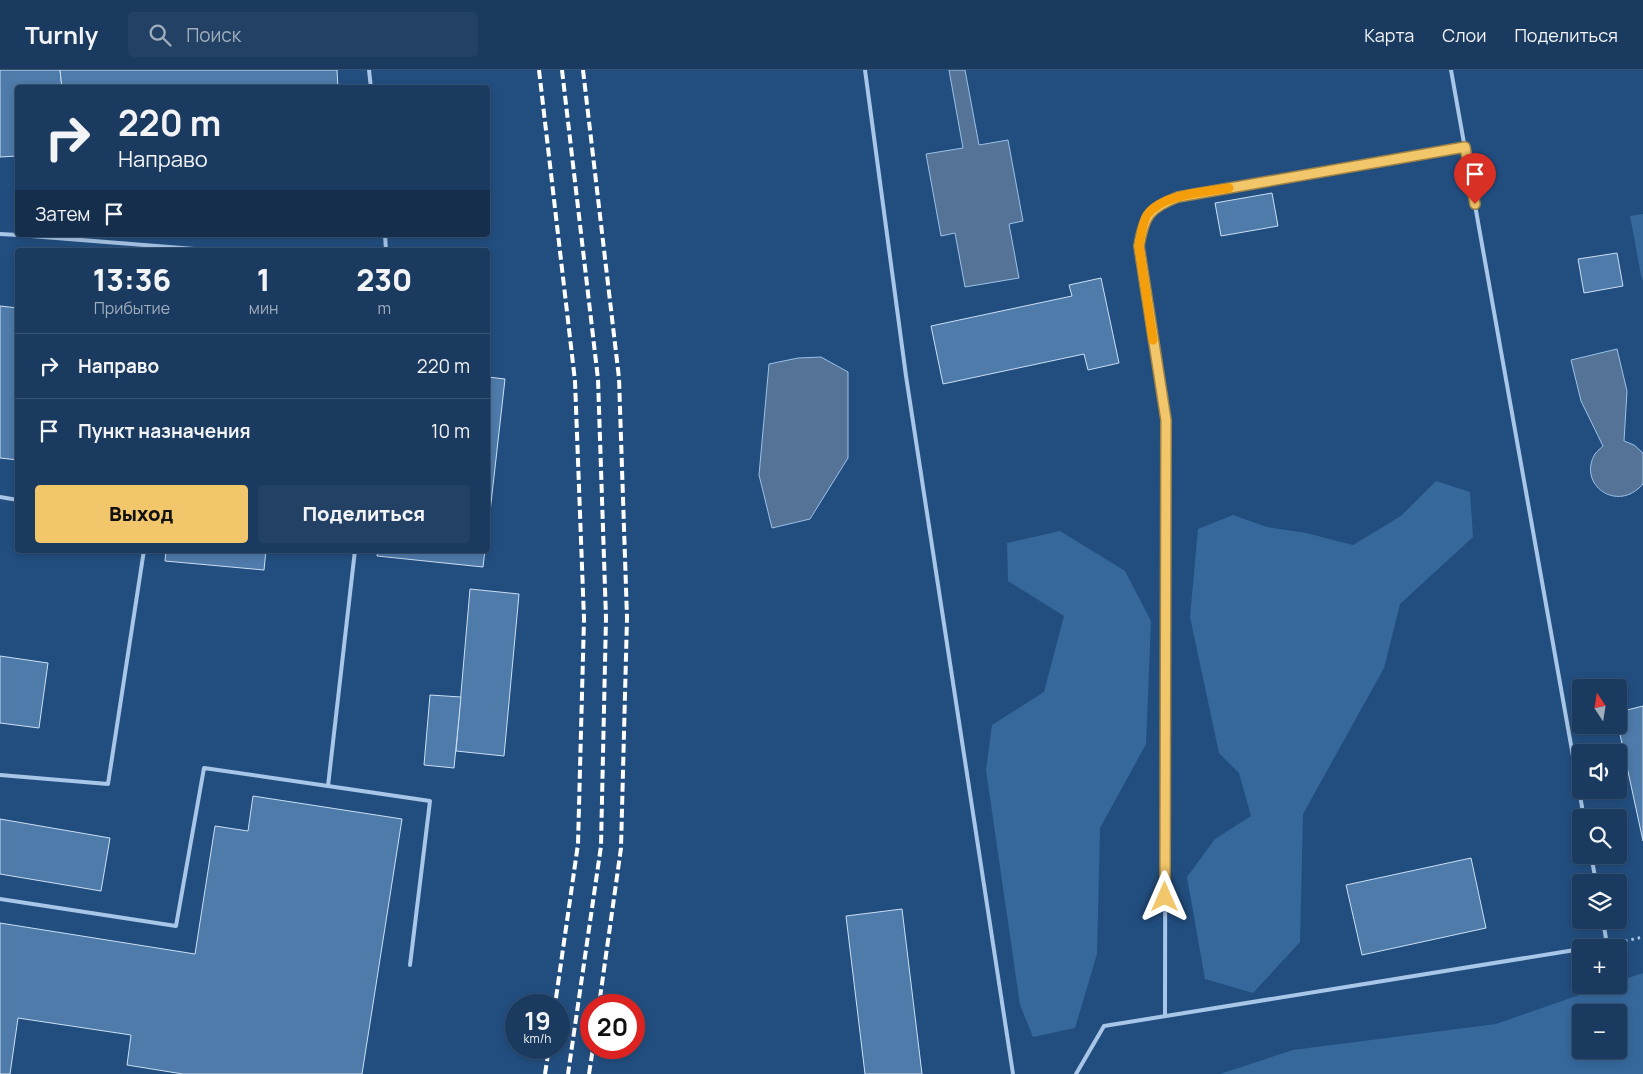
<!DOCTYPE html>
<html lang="ru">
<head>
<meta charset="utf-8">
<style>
  :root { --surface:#1a3a5f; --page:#234165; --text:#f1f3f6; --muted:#9fadbd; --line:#385474; --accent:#f2c66a }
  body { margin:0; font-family:Manrope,sans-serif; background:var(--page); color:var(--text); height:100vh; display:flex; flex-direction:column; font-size:19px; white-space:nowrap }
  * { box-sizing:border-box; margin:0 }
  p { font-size:16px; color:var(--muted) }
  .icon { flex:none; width:28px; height:28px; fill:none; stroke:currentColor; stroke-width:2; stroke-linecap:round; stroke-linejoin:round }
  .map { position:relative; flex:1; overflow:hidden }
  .side { position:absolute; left:15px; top:178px; width:475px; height:305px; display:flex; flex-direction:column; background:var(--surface); border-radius:5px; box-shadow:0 2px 8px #0003,0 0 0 1px var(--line) }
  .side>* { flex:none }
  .banner { position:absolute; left:15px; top:15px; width:475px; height:152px; border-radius:5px; box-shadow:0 2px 8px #0003,0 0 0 1px var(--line); background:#1a3a5f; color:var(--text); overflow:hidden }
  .needle { width:32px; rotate:348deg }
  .fabs { position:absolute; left:1572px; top:609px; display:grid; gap:10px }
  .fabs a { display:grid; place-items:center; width:55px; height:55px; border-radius:5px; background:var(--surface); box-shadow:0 2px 8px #0003,0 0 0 1px var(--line); font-size:25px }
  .speed { position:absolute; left:505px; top:924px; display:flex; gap:10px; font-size:25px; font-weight:700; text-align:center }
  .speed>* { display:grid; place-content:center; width:65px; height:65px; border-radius:50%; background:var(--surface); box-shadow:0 2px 8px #0003,0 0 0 1px var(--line); line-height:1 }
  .speed small { font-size:12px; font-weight:400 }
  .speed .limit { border:8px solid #d22; background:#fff; color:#111 }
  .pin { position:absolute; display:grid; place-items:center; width:42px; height:42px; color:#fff; margin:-51px -21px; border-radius:50% 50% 50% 0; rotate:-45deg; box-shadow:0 0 5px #0007 }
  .pin .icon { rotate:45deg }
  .me { position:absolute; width:55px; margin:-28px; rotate:0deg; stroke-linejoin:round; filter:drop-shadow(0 0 4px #0008) }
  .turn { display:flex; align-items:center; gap:18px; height:105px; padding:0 20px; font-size:22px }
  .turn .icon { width:65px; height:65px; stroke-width:2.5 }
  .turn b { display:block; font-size:35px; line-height:42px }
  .then { display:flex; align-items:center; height:48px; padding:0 20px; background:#0003; gap:10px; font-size:19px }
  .eta { display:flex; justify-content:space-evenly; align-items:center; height:85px; text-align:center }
  .eta b { font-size:30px; font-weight:800; line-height:35px }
  .action { display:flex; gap:10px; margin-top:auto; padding:10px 20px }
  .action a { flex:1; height:58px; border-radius:5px; background:var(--accent); color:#111; font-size:20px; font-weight:800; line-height:58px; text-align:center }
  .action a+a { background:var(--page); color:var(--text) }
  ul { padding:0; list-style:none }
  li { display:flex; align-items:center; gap:15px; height:65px; padding:0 20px; border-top:1px solid var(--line) }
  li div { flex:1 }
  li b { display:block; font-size:19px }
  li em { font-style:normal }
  header { display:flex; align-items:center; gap:30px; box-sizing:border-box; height:70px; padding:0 25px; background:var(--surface); border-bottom:1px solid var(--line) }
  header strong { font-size:24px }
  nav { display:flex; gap:28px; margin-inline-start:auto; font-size:18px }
  .search { width:350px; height:45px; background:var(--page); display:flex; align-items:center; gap:12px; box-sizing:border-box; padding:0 18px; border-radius:5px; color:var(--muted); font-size:19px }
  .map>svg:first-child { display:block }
  .green { fill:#36689c; fill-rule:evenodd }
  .water { fill:#547397; stroke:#9bc1e8 }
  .building { fill:#4f7baa; stroke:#cbdff5 }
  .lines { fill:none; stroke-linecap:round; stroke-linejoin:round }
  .path { stroke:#a8c6e7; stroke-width:3; stroke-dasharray:2.5 4; stroke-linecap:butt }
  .service { stroke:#a8c6e7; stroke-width:4 }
  .rail { stroke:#fff; stroke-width:4; stroke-dasharray:9 4; stroke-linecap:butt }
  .route-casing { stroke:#9d8145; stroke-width:12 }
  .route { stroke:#f2c66a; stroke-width:9 }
  .slow { stroke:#f59e0b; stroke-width:9 }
</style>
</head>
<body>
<header>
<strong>Turnly</strong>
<div class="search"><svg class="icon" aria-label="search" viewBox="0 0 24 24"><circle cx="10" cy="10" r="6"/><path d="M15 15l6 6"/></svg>Поиск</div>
<nav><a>Карта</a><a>Слои</a><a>Поделиться</a></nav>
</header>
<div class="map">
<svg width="1643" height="1004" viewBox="0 0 1643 1004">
  <rect width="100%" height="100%" fill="#224e7f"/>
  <!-- green -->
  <g class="green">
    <path d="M1643,144V211L1641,205L1630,146Z"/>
    <path d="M1436,411L1470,422L1473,467L1400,534L1384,598L1303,744L1300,872L1253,923L1205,909L1187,807L1215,769L1251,746L1239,703L1219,683L1190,547L1198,459L1233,445L1267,457L1306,463L1353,475L1401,446Z"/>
    <path d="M1060,461L1125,501L1151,551L1146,674L1100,758L1097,884L1075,958L1033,967L1020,935L986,700L992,655L1044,622L1064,546L1008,511L1007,473Z"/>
    <path d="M1643,903V1004H1220L1293,980L1496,954L1608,915H1619V911ZM1581,942H1619V980H1581Z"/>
  </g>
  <!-- water -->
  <g class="water">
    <path d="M949,0H965L979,75L1008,70L1023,151L1009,154L1019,208L965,217L955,163L941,166L926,84L963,78Z"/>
    <path d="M1617,279L1627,321L1624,371L1634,375L1643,383V414C1617,444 1577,414 1595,384C1597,381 1601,378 1603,376L1581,331L1571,290Z"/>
    <path d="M821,287L848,302V388L810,449L772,458L759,405L769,294L798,288Z"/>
  </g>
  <!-- building -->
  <g class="building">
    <path d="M0,0H60L62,18H18V86L0,87Z"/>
    <path d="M60,0H337L338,18H62Z"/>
    <path d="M1272,123L1278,156L1221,166L1215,133Z"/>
    <path d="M1617,183L1623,216L1584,223L1578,189Z"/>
    <path d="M1101,208L1119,293L1088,300L1084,284L943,314L931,256L1072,226L1069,215Z"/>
    <path d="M0,236L18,238V390L0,388Z"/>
    <path d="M488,307L505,309L488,460Z"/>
    <path d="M166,480H266L264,500L165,491Z"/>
    <path d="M378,480H485L483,497L377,486Z"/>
    <path d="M470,519L519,524L504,686L456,681Z"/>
    <path d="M0,586L48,593L39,658L0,653Z"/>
    <path d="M430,625L461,627L454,698L424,695Z"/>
    <path d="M1643,636V771L1618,655L1619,642Z"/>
    <path d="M253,726L402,749L362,1004H183L127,995L131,965L18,948L10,1004H0V853L195,884L215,756L248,761Z"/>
    <path d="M0,749L110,768L101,821L0,804Z"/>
    <path d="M1471,788L1486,858L1362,885L1346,815Z"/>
    <path d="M902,839L922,1004H865L846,846Z"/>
  </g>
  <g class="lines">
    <!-- path -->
    <path class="path" d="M1625,871L1643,867"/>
    <!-- service -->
    <g class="service">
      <path d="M369,0L371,18"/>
      <path d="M865,0L906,306L1013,1004"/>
      <path d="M1451,0L1584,748"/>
      <path d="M0,164L18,165"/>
      <path d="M18,165L207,180"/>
      <path d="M385,165L386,180"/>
      <path d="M0,427L18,430"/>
      <path d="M0,705L108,714L144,480"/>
      <path d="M328,716L430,731L410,895"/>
      <path d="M1591,785L1596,812"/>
      <path d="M0,829L176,856L204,698L328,716L355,480"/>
      <path d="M1592,878L1607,875L1603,850"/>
      <path d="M1165,946L1166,350L1139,176C1144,146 1149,138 1178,127L1465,77"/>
      <path d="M1076,1004L1104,956L1581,879"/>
    </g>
    <!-- rail -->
    <g class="rail">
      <path d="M539,0L575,311L584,549L578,774L555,935"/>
      <path d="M562,0L598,309L606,548L601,776L568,1004"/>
      <path d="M583,0L619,308L627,548L621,778L599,935"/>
      <path d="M545,1004L549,978"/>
      <path d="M589,1004L593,978"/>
    </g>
  </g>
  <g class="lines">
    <!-- route casing -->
    <g class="route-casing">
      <path id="route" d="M1165,827L1166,350L1139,176C1144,146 1149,138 1178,127L1465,77L1475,134"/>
    </g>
    <!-- route -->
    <use href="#route" class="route"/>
    <!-- slow -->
    <path class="slow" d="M1153,270L1139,176C1141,166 1142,154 1147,145C1162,124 1205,122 1229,118"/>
  </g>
</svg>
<div class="fabs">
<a><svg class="needle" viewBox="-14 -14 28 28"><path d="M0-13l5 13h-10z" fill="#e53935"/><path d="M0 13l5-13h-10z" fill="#9fadbd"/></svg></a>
<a><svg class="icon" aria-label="sound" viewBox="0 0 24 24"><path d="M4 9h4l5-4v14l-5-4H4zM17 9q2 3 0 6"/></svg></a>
<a><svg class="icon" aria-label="search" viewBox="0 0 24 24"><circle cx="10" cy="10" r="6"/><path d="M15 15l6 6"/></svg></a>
<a><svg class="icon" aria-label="layers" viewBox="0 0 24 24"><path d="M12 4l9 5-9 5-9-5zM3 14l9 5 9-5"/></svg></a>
<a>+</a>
<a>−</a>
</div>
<div class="speed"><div>19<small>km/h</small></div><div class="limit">20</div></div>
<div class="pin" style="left:1475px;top:134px;background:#d93025"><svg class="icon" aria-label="arrive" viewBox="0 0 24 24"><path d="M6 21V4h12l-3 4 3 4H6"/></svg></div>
<svg class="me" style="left:1165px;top:827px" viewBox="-20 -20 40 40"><path d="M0-17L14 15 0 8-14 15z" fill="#f2c66a" stroke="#fff" stroke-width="4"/></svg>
<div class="banner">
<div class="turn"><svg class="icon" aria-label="right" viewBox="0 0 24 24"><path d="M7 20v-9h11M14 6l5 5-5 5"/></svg><div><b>220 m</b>Направо</div></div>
<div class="then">Затем<svg class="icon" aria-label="arrive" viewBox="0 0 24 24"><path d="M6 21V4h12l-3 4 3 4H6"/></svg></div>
</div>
<section class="side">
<div class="eta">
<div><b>13:36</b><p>Прибытие</p></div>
<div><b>1</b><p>мин</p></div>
<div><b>230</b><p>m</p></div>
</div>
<ul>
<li><svg class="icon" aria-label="right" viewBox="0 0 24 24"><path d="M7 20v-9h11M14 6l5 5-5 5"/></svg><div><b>Направо</b></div><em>220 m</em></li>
<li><svg class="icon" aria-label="arrive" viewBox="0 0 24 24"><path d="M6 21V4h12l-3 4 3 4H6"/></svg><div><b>Пункт назначения</b></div><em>10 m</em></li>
</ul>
<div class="action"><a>Выход</a><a>Поделиться</a></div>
</section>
</div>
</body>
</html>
